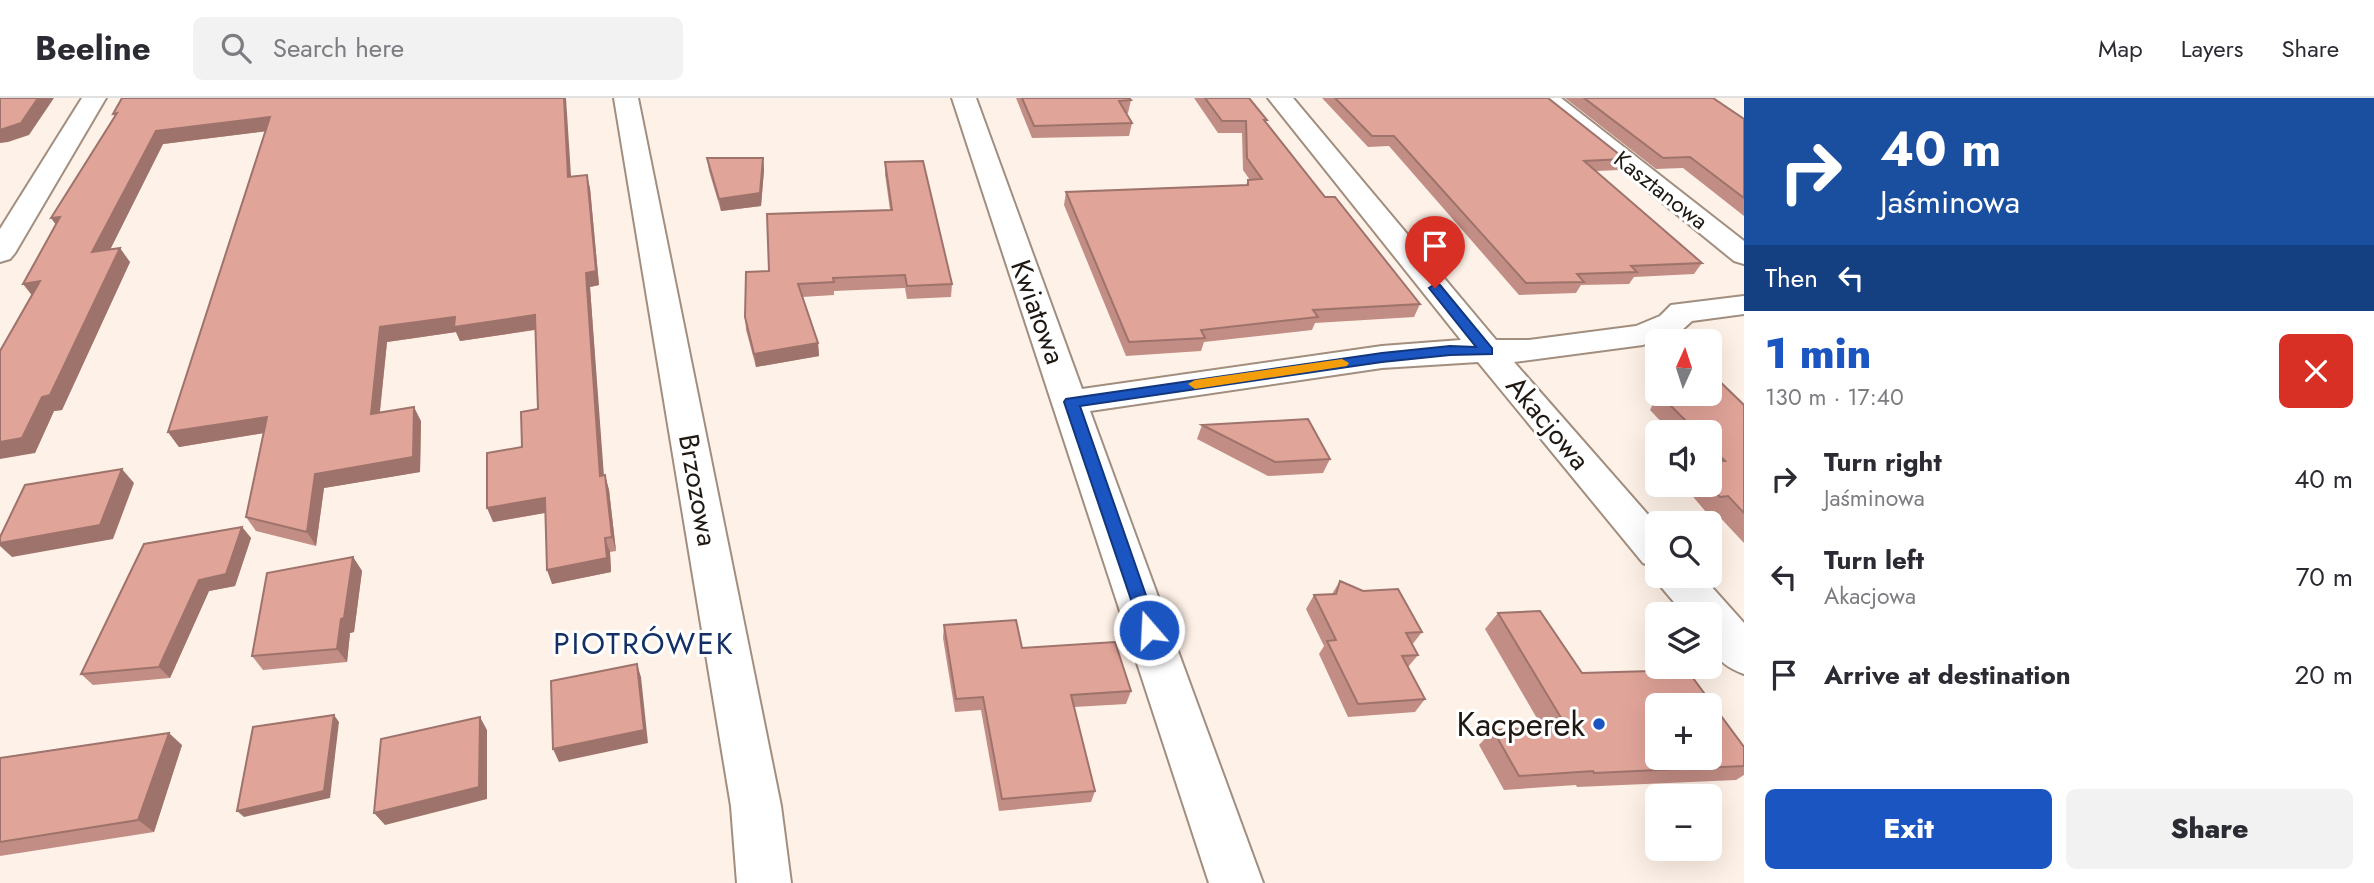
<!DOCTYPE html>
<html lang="en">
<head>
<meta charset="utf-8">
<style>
  :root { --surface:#fff; --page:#f2f2f3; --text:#2b2b33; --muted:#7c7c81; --line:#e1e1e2; --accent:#1b55c1 }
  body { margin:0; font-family:Jost,sans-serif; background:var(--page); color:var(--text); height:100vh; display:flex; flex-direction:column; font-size:26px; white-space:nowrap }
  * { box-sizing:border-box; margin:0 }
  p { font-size:23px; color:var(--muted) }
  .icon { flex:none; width:38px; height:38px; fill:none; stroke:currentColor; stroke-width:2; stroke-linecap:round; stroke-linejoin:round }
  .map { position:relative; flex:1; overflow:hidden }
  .side { display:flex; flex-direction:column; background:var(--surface); width:630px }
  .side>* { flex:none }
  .hud { background:#1a4fa0; color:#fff; overflow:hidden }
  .needle { width:46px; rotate:3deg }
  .tools { position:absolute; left:1645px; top:231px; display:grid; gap:14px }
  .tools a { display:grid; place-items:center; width:77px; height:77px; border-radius:10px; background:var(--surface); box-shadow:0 7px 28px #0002; font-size:35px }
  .pin { position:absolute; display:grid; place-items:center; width:60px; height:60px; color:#fff; margin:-72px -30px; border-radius:50% 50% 50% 0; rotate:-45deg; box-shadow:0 0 7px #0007 }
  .pin .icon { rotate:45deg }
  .me { position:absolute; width:77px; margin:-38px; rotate:341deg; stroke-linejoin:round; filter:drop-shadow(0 0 5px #0008) }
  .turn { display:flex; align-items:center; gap:24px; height:147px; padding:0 21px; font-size:32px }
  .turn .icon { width:91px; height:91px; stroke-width:2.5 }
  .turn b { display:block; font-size:49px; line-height:60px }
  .then { display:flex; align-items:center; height:66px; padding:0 21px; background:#0003; gap:14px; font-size:26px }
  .round { display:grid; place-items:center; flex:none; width:74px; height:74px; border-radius:10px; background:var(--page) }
  .head { display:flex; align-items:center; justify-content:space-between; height:119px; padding:0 21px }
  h1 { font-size:42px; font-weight:800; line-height:52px; color:var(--accent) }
  .action { display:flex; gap:14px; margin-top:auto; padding:14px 21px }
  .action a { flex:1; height:80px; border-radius:10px; background:var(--accent); color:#fff; font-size:28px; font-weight:800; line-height:80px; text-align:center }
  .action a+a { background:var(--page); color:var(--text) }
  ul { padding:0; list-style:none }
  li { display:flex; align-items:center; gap:21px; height:98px; padding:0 21px }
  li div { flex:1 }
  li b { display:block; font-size:26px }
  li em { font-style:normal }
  header { display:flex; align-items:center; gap:42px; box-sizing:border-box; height:98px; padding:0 35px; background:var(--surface); border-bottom:2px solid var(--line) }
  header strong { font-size:33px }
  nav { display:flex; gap:38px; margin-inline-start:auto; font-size:24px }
  .search { width:490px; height:63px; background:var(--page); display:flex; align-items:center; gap:18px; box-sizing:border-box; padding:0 24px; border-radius:10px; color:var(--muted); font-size:26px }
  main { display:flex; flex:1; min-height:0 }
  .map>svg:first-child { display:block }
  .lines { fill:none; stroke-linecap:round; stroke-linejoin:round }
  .minor-casing { stroke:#a28e7e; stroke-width:4 }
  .minor { fill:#fff; fill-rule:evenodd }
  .wall { fill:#c28d84 }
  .shaded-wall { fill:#9e736b }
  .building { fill:#e1a499; stroke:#9e736b; stroke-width:2; fill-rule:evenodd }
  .route { fill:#1b55c1; stroke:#12377d; stroke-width:2 }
  .slow { fill:#f59e0b }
  .poi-dot { fill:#1b55c1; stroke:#fff; stroke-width:2.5 }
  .labels { text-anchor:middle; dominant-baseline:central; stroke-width:6; stroke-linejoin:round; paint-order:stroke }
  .far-street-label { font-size:23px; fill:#201913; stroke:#fff }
  .street-label { font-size:28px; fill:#201913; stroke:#fff }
  .neighbourhood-label { font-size:30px; letter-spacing:2px; fill:#132f65; stroke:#fff }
  .near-poi-label { font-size:33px; fill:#201913; stroke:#fff; text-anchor:end }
</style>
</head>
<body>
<header>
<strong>Beeline</strong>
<div class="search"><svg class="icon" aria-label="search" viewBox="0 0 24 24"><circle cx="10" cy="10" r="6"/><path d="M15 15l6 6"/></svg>Search here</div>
<nav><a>Map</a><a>Layers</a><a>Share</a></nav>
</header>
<main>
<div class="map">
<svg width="1744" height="785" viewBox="0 0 1744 785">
  <rect width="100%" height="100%" fill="#fef1e7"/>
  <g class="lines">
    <!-- minor casing -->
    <g class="minor-casing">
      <g id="minor">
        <path d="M82,0H106L15,155L10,161L0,164V131Z"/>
        <path d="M614,0H638L781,708L791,785H737L731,708Z"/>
        <path d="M952,0H976L1082,291L1382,248L1461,242L1268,0H1293L1496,242H1529L1636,228L1660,218L1671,207L1744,198V216L1692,223L1682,232L1643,247L1514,264L1657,427V470L1643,465L1478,264L1382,270L1090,313L1263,785H1209Z"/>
        <path d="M1534,0H1561L1744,143V166L1734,163Z"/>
        <path d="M1657,476L1702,478L1744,525V576C1711,564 1710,548 1710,516H1684L1662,490Z"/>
      </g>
    </g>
    <!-- minor -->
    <use href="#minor" class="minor"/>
  </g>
  <!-- wall -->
  <g class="wall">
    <path d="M122,0L571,79L590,90L599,187L590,189L603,377H605L609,392L616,453L610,454L611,474L552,486L545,415L493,424L522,349L538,311L535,232L460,243L456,234L387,244L380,314L421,323L420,374L324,390L316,448L256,433L246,419L263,335L179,349L168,334L265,33L163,46L110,151L130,164L62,312L54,313L35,355L32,197L56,127L115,19L113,16Z"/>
    <path d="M1016,0H1129L1131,2L1128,15H1126L1132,25L1129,38L1032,40Z"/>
    <path d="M1194,0H1249L1267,22L1266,24L1325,99L1420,206L1414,219L1315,225L1312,232L1204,244L1201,253L1126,258L1064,107L1066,94L1246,87L1248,82H1250L1243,72L1242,35H1218Z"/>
    <path d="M1322,0H1548L1625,61L1619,72L1596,73L1702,165L1694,176L1634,179L1629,186L1581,187L1576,195L1519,197L1389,48L1368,49Z"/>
    <path d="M1565,0H1690L1744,21V118L1683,70L1656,71Z"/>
    <path d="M707,60H763L764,72L761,108L721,113L709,73Z"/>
    <path d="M885,64L952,186L951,199L907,201L905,190L834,193V197L802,199L818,245L819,258L756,269L746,232L745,219L769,173L890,112L885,76Z"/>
    <path d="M1658,296H1710L1744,307V445L1714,413L1706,414L1683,387H1710V334H1671L1650,312Z"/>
    <path d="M1202,327L1330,361L1323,375L1268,378L1197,341Z"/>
    <path d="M242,429L251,440L235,488L209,493L170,580L93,587L81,576Z"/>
    <path d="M353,459L362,473L354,534L350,535L347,564L263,572L252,558Z"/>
    <path d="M1340,483L1422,534L1412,547L1418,557L1408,569L1425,601L1415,614L1348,619L1319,556L1324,548L1306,511L1314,497L1332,496Z"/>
    <path d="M1498,515L1582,575L1744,649V677L1736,682L1577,689L1576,687L1504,692L1479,647L1493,632L1542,629L1485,531Z"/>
    <path d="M944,527L1022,550L1131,593L1126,606L1074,609L1095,693L1091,704L999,713L981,612L955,614L943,540Z"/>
    <path d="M182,647L154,734L0,758V660Z"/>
  </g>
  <!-- shaded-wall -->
  <g class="shaded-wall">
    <path d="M38,0H54L29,37L8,44L0,45V32Z"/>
    <path d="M564,0H566L572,93L568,79Z"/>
    <path d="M270,19L276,32L163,46L102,168L92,154L156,33Z"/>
    <path d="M763,60L764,72L761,108L721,113L719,101Z"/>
    <path d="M587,77L590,90L599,187L590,189L605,392L600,378L586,175Z"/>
    <path d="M60,119L61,134L51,120Z"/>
    <path d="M120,150L130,164L62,312L54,313L35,355L0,361V344L42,299Z"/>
    <path d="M40,183L34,200L23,186Z"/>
    <path d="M535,217L539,231L460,243L456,234L387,244L378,330L371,316L380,229L455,219Z"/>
    <path d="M818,245L819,258L756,269L754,256Z"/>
    <path d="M414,309L421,323L420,374L324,390L316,448L307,434L315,376Z"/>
    <path d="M267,319L276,333L179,349L168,334Z"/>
    <path d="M122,371L134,385L113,441L12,459L0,448V445Z"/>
    <path d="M605,377L609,392L616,453L612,439Z"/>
    <path d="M545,400L550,414L493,424L487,410Z"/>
    <path d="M242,429L251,440L235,488L209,493L170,580L159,569L199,482Z"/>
    <path d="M605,440L610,454L611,474L552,486L547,472Z"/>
    <path d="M353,459L362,473L354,534L350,535L347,564L337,551L341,521Z"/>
    <path d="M637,566L641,579L648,645L559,664L553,651Z"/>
    <path d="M334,617L339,624L330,700L244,719L237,713Z"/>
    <path d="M480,619L487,632V701L385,727L374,715Z"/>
    <path d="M169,635L182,647L154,734L138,722Z"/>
  </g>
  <!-- building -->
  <g class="building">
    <path d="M0,0H38L21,25L0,32Z"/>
    <path d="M122,0H564L568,79L587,77L596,173L586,175L600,378L605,377L612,439L605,440L607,460L547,472L545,400L487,410V355L522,349L521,314L538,311L535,217L454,229L455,219L380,229L371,316L414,309L413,359L315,376L307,434L246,419L267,319L168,334L270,19L156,33L92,154L120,150L50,297L42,299L22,340L0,344V253L40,183L23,186L60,119L51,120L117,15L113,16Z"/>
    <path d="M1022,0H1129L1131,2L1119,3L1132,25L1034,28Z"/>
    <path d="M1205,0H1249L1267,22H1264L1325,99H1335L1420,206L1313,212L1318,219L1201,232L1205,240L1129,244L1066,94L1248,87V82L1262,81L1247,60L1246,23H1222Z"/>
    <path d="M1335,0H1548L1625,61L1584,63L1702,165L1631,168L1637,174L1577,176L1584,184L1526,185L1394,38H1372Z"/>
    <path d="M1584,0H1713L1744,21V100L1690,59L1663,60Z"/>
    <path d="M707,60H763L760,95L719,101Z"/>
    <path d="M923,63L952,186L907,188L905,177L833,180L834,184L798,186L818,245L754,256L745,219L746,174L769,173L767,116L892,112L885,64Z"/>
    <path d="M1710,274L1744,307V415L1728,398L1720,399L1709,387H1710V364L1725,363L1710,348V334H1697L1661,298L1662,296H1710Z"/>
    <path d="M1308,321L1330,361L1275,364L1202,327Z"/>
    <path d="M122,371L100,427L0,445V439L25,387Z"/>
    <path d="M242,429L226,476L199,482L159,569L81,576L144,446Z"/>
    <path d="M353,459L344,520L341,521L337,551L252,558L267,475Z"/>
    <path d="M1340,483L1363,493L1398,491L1422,534L1406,535L1418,557L1402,558L1425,601L1358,606L1327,543L1336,542L1314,497L1336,496Z"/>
    <path d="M1540,513L1582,575L1687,572L1744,649V668L1594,675L1593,673L1519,678L1493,632L1566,628L1498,515ZM1657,607H1710V660H1657Z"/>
    <path d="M1016,522L1022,550L1115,544L1131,593L1071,597L1095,693L1002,701L983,599L956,601L944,527Z"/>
    <path d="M637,566L644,632L553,651L551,583Z"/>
    <path d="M334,617L324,693L237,713L253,629Z"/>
    <path d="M480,619L479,689L374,715L381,641Z"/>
    <path d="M169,635L138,722L0,744V660Z"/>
  </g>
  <!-- route -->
  <path class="route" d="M1435,186L1440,187L1492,250V256L1450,257L1382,264L1080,308L1158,532L1155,537L1149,540L1143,537L1064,304L1066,301L1382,255L1450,248L1476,249L1429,190Z"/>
  <!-- slow -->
  <path class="slow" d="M1342,261L1349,265L1347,268L1195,291L1188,286L1195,282Z"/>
  <!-- markers -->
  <circle class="poi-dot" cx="1599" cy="626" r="7"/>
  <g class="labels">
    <!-- far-street labels -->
    <g class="far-street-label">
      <text transform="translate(1661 92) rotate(38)">Kasztanowa</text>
    </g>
    <!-- street labels -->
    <g class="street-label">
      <text transform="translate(1038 214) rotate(70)">Kwiatowa</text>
      <text transform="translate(1548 325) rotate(50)">Akacjowa</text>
      <text transform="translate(698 392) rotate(80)">Brzozowa</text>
    </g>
    <!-- neighbourhood labels -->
    <g class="neighbourhood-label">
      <text x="644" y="545">PIOTRÓWEK</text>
    </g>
    <!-- near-poi labels -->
    <g class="near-poi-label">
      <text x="1585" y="626">Kacperek</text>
    </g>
  </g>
</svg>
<div class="tools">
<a><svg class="needle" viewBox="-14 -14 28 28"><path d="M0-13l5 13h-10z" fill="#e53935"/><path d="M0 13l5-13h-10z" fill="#7c7c81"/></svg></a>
<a><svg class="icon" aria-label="sound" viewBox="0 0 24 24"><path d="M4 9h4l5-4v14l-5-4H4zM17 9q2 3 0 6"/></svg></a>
<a><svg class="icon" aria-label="search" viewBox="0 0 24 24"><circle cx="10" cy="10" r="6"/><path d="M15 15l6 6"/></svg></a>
<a><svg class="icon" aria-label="layers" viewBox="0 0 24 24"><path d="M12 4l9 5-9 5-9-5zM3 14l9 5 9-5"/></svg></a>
<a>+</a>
<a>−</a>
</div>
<div class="pin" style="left:1435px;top:190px;background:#d93025"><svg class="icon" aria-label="arrive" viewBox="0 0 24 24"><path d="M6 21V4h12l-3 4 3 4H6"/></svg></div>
<svg class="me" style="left:1149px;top:532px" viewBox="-20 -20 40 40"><circle r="17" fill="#1b55c1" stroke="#fff" stroke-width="3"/><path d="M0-11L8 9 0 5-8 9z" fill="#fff"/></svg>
</div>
<section class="side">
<div class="hud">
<div class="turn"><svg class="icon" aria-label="right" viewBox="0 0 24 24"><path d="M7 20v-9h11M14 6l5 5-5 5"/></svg><div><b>40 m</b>Jaśminowa</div></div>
<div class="then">Then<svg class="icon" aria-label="left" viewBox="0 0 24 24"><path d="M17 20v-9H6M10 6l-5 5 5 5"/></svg></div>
</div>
<div class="head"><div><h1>1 min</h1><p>130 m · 17:40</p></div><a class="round" style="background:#d93025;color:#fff"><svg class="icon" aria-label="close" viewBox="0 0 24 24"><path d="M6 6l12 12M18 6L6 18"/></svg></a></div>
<ul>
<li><svg class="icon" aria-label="right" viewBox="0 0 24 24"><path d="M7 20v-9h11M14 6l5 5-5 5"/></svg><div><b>Turn right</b><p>Jaśminowa</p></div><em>40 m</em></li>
<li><svg class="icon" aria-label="left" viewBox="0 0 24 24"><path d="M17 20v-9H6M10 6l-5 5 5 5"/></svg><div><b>Turn left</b><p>Akacjowa</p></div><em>70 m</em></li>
<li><svg class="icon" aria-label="arrive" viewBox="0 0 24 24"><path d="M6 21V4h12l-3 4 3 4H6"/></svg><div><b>Arrive at destination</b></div><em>20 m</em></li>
</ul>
<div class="action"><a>Exit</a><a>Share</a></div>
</section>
</main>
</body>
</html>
